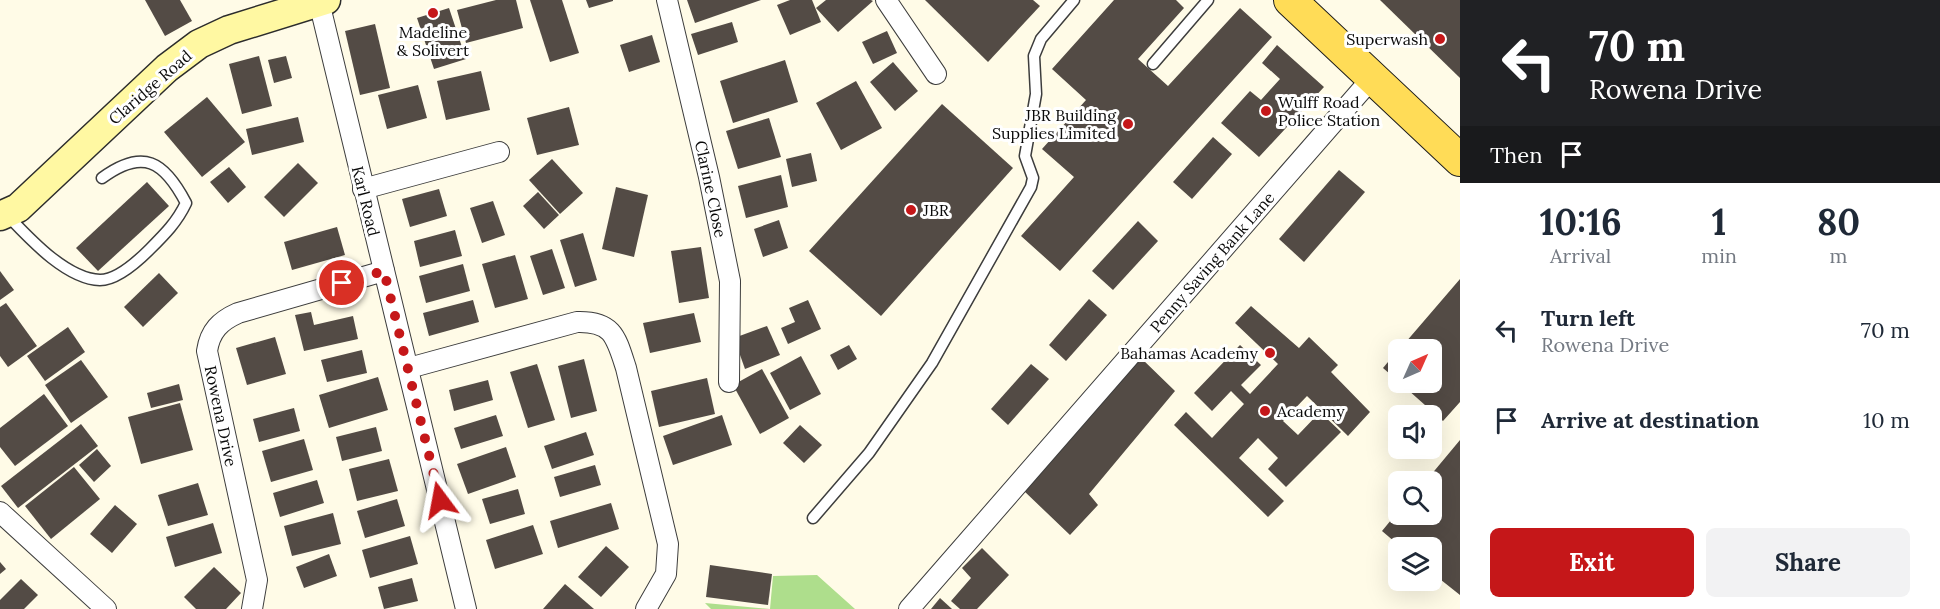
<!DOCTYPE html>
<html lang="en">
<head>
<meta charset="utf-8">
<style>
  :root { --surface:#fff; --page:#f2f2f3; --text:#1f2937; --muted:#747a83; --accent:#c51719 }
  body { margin:0; font-family:Lora,serif; background:var(--page); color:var(--text); height:100vh; display:flex; flex-direction:column; font-size:22px; white-space:nowrap }
  * { box-sizing:border-box; margin:0 }
  p { font-size:20px; color:var(--muted) }
  .icon { flex:none; width:33px; height:33px; fill:none; stroke:currentColor; stroke-width:2; stroke-linecap:round; stroke-linejoin:round }
  .map { position:relative; flex:1; overflow:hidden }
  .drawer { display:flex; flex-direction:column; background:var(--surface); width:480px }
  .drawer>* { flex:none }
  .banner { background:#202124; color:#fff; overflow:hidden }
  .needle { width:39px; rotate:45deg }
  .tools { position:absolute; left:1388px; top:339px; display:grid; gap:12px }
  .tools a { display:grid; place-items:center; width:54px; height:54px; border-radius:9px; background:var(--surface); box-shadow:0 6px 24px #0002; font-size:30px }
  .pin { position:absolute; display:grid; place-items:center; width:51px; height:51px; color:#fff; margin:-26px; border:3px solid #fff; border-radius:50%; box-shadow:0 2px 6px #0007 }
  .me { position:absolute; width:66px; margin:-33px; rotate:347deg; stroke-linejoin:round; filter:drop-shadow(0 0 4px #0008) }
  .turn { display:flex; align-items:center; gap:21px; height:126px; padding:0 30px; font-size:27px }
  .turn .icon { width:78px; height:78px; stroke-width:2.5 }
  .turn b { display:block; font-size:42px; line-height:51px }
  .then { display:flex; align-items:center; height:57px; padding:0 30px; background:#0003; gap:12px; font-size:22px }
  .eta { display:flex; justify-content:space-evenly; align-items:center; height:102px; text-align:center }
  .eta b { font-size:36px; font-weight:700; line-height:42px }
  .cta { display:flex; gap:12px; margin-top:auto; padding:12px 30px }
  .cta a { flex:1; height:69px; border-radius:9px; background:var(--accent); color:#fff; font-size:24px; font-weight:700; line-height:69px; text-align:center }
  .cta a+a { background:var(--page); color:var(--text) }
  ul { padding:0; list-style:none }
  li { display:flex; align-items:center; gap:18px; height:90px; padding:0 30px }
  li div { flex:1 }
  li b { display:block; font-size:22px }
  li em { font-style:normal }
  main { display:flex; flex:1; min-height:0 }
  .map>svg:first-child { display:block }
  .forest { fill:#aede8c }
  .building { fill:#534b45 }
  .lines { fill:none; stroke-linecap:round; stroke-linejoin:round }
  .lane-casing { stroke:#3d3d3d; stroke-width:13 }
  .street-casing { stroke:#3d3d3d; stroke-width:22 }
  .secondary-casing { stroke:#2c2c2c; stroke-width:31 }
  .primary-casing { stroke:#1b1b1b; stroke-width:34 }
  .lane { stroke:#fff; stroke-width:10 }
  .street { stroke:#fff; stroke-width:20 }
  .secondary { stroke:#fff8a2; stroke-width:28 }
  .primary { stroke:#ffdc57; stroke-width:32 }
  .route { stroke:#c51719; stroke-width:10; stroke-dasharray:0 18 }
  .poi-dot { fill:#c51719; stroke:#fff; stroke-width:2 }
  .labels { text-anchor:middle; dominant-baseline:central; stroke-width:6; stroke-linejoin:round; paint-order:stroke }
  .poi-label { font-size:16px; fill:#0a0a0a; stroke:#fff; text-anchor:end }
  .street-label { font-size:16px; fill:#0a0a0a; stroke:#fff }
</style>
</head>
<body>
<main>
<div class="map">
<svg width="1460" height="609" viewBox="0 0 1460 609">
  <rect width="100%" height="100%" fill="#fffbe7"/>
  <!-- forest -->
  <path class="forest" d="M817,575L855,609H711L705,603L770,609L773,576Z"/>
  <!-- building -->
  <g class="building">
    <path d="M145,0H180L192,21L165,36Z"/>
    <path d="M496,0H516L523,28L466,43L457,10Z"/>
    <path d="M530,0H562L579,53L550,62Z"/>
    <path d="M586,0H613V1L589,8Z"/>
    <path d="M687,0H761L695,23Z"/>
    <path d="M790,0H812L821,22L790,35L777,5Z"/>
    <path d="M826,0H871L873,1L838,32L816,8Z"/>
    <path d="M925,0H1033L1040,6L988,62Z"/>
    <path d="M1114,0H1176L1184,8L1138,59L1168,86L1240,8L1272,37L1060,271L1021,236L1074,177L1042,149L1086,100L1052,69Z"/>
    <path d="M1380,0H1460V78Z"/>
    <path d="M449,8L466,59L434,69L417,18Z"/>
    <path d="M732,22L738,42L698,55L691,34Z"/>
    <path d="M375,24L390,88L360,95L345,31Z"/>
    <path d="M887,31L897,53L873,64L862,42Z"/>
    <path d="M652,35L660,62L629,72L620,45Z"/>
    <path d="M1277,45L1324,87L1259,157L1221,123L1250,91L1261,100L1280,79L1262,63Z"/>
    <path d="M259,56L272,106L242,114L229,64Z"/>
    <path d="M286,56L292,78L274,83L268,60Z"/>
    <path d="M785,60L798,102L733,123L720,81Z"/>
    <path d="M893,62L918,91L895,111L870,82Z"/>
    <path d="M481,71L490,110L446,120L437,81Z"/>
    <path d="M856,81L882,128L841,150L816,103Z"/>
    <path d="M418,85L427,118L387,129L378,95Z"/>
    <path d="M207,97L245,142L202,177L164,132Z"/>
    <path d="M942,104L1013,168L881,316L809,251Z"/>
    <path d="M569,107L579,145L537,155L527,118Z"/>
    <path d="M298,117L304,142L252,155L246,129Z"/>
    <path d="M769,118L781,157L738,169L726,131Z"/>
    <path d="M1213,137L1232,154L1192,199L1173,182Z"/>
    <path d="M811,153L817,181L792,187L786,159Z"/>
    <path d="M552,159L583,193L560,214L529,180Z"/>
    <path d="M298,163L318,183L284,217L264,197Z"/>
    <path d="M229,167L246,187L228,203L210,182Z"/>
    <path d="M1339,170L1365,192L1304,262L1279,239Z"/>
    <path d="M781,175L788,207L746,218L738,186Z"/>
    <path d="M147,182L169,206L98,271L76,248Z"/>
    <path d="M616,187L648,195L634,257L602,249Z"/>
    <path d="M439,189L447,216L410,227L402,199Z"/>
    <path d="M538,192L559,215L544,229L523,206Z"/>
    <path d="M493,201L505,235L482,243L470,208Z"/>
    <path d="M779,220L788,248L763,257L754,229Z"/>
    <path d="M1138,221L1158,241L1113,290L1092,271Z"/>
    <path d="M337,227L345,255L292,270L284,242Z"/>
    <path d="M455,230L462,256L420,267L414,241Z"/>
    <path d="M583,233L597,280L575,287L560,240Z"/>
    <path d="M701,247L709,298L679,303L671,251Z"/>
    <path d="M552,249L565,288L543,295L530,256Z"/>
    <path d="M515,255L528,299L495,308L482,264Z"/>
    <path d="M463,264L470,291L426,303L419,276Z"/>
    <path d="M0,271L14,290L0,300Z"/>
    <path d="M159,273L178,293L143,327L124,307Z"/>
    <path d="M1460,279V402L1443,421L1399,382H1431V350H1399Z"/>
    <path d="M1089,299L1107,315L1066,361L1049,345Z"/>
    <path d="M473,300L479,322L429,336L423,313Z"/>
    <path d="M808,300L821,329L788,344L781,328L795,322L789,308Z"/>
    <path d="M6,303L37,346L8,367L0,356V307Z"/>
    <path d="M1251,306L1299,348L1309,337L1338,365L1331,372L1370,412L1348,436L1307,396L1283,421L1298,435L1320,412L1341,432L1286,487L1268,469L1278,458L1258,438L1239,458L1284,501L1268,517L1174,425L1186,412L1212,438L1244,404L1231,391L1212,411L1194,393L1240,345L1261,365L1241,385L1250,394L1278,364L1235,323Z"/>
    <path d="M311,312L314,325L353,316L358,339L304,351L295,315Z"/>
    <path d="M694,313L701,342L650,353L643,323Z"/>
    <path d="M767,326L780,355L745,369L734,338Z"/>
    <path d="M68,327L85,352L45,381L27,356Z"/>
    <path d="M275,337L286,374L247,385L236,348Z"/>
    <path d="M849,345L857,359L838,370L830,355Z"/>
    <path d="M362,350L367,373L327,382L321,360Z"/>
    <path d="M1398,350V381L1383,368Z"/>
    <path d="M801,356L821,394L790,410L770,373Z"/>
    <path d="M1140,357L1175,391L1089,494L1098,505L1070,535L1023,490Z"/>
    <path d="M584,359L597,411L571,418L558,366Z"/>
    <path d="M81,360L108,397L71,423L45,385Z"/>
    <path d="M537,364L555,420L528,428L510,372Z"/>
    <path d="M1031,364L1049,379L1008,425L991,409Z"/>
    <path d="M762,369L789,418L760,434L733,385Z"/>
    <path d="M378,377L388,410L329,428L319,395Z"/>
    <path d="M707,378L715,414L659,427L651,391Z"/>
    <path d="M488,380L493,400L454,411L449,390Z"/>
    <path d="M179,384L183,400L151,408L147,393Z"/>
    <path d="M44,394L68,426L15,466L0,447V428Z"/>
    <path d="M180,403L193,450L141,464L128,417Z"/>
    <path d="M294,408L300,431L259,442L253,419Z"/>
    <path d="M496,415L503,436L461,449L454,428Z"/>
    <path d="M722,415L732,445L673,465L663,436Z"/>
    <path d="M81,424L98,446L18,508L1,486Z"/>
    <path d="M800,425L822,445L804,463L783,443Z"/>
    <path d="M376,427L382,451L342,461L336,437Z"/>
    <path d="M586,432L594,455L552,469L544,446Z"/>
    <path d="M304,439L313,470L271,482L262,451Z"/>
    <path d="M1460,440V595L1431,572V548H1402L1382,531L1396,514H1431V482H1425Z"/>
    <path d="M506,447L516,477L468,494L457,464Z"/>
    <path d="M97,449L111,466L94,482L79,465Z"/>
    <path d="M389,459L398,491L357,501L349,469Z"/>
    <path d="M595,465L601,485L560,497L554,477Z"/>
    <path d="M74,467L100,499L51,539L25,506Z"/>
    <path d="M317,480L324,503L280,517L273,493Z"/>
    <path d="M198,483L208,515L168,526L158,495Z"/>
    <path d="M518,489L525,514L490,524L482,499Z"/>
    <path d="M397,499L405,526L365,538L357,511Z"/>
    <path d="M611,503L619,529L558,548L550,521Z"/>
    <path d="M115,505L137,524L112,553L90,534Z"/>
    <path d="M333,513L341,544L292,556L284,526Z"/>
    <path d="M213,523L222,553L175,567L166,537Z"/>
    <path d="M533,525L543,554L495,569L486,540Z"/>
    <path d="M410,536L418,564L370,578L362,550Z"/>
    <path d="M606,546L629,567L601,597L578,577Z"/>
    <path d="M982,548L1009,575L977,609H960L951,601L971,578L962,568Z"/>
    <path d="M329,554L337,576L304,588L296,567Z"/>
    <path d="M0,562L6,569L0,574Z"/>
    <path d="M710,565L772,574L768,605L706,597Z"/>
    <path d="M214,567L241,593L226,609H196L184,597Z"/>
    <path d="M412,578L418,601L384,609L378,587Z"/>
    <path d="M21,579L38,595L24,609H0V600Z"/>
    <path d="M565,584L594,609H543Z"/>
    <path d="M940,598L952,609H931Z"/>
  </g>
  <g class="lines">
    <!-- lane casing -->
    <g class="lane-casing">
      <g id="lane">
        <path d="M1153,64L1208,0"/>
        <path d="M7,215C29,238 66,279 100,280C117,280 138,261 150,249C165,234 177,222 186,203C164,161 143,148 102,178"/>
        <path d="M813,518L869,453L932,363L1031,187L1033,178L1025,156L1036,94L1034,56L1041,39L1074,0"/>
      </g>
    </g>
    <!-- street casing -->
    <g class="street-casing">
      <g id="street">
        <path d="M667,0L709,177L730,281L729,382"/>
        <path d="M886,0L936,74"/>
        <path d="M319,2L466,609"/>
        <path d="M363,189L499,152"/>
        <path d="M409,368L577,322C613,321 616,337 626,368L668,544L666,574L646,609"/>
        <path d="M0,512L106,609"/>
        <path d="M252,609L257,580L207,351C210,331 220,321 238,313L384,271"/>
        <path d="M909,609L1373,77"/>
      </g>
    </g>
    <!-- secondary casing -->
    <g class="secondary-casing">
      <path id="secondary" d="M0,216L18,208L167,68L199,44L229,30L326,0"/>
    </g>
    <!-- primary casing -->
    <g class="primary-casing">
      <path id="primary" d="M1290,0L1460,160"/>
    </g>
    <!-- lane -->
    <use href="#lane" class="lane"/>
    <!-- street -->
    <use href="#street" class="street"/>
    <!-- secondary -->
    <use href="#secondary" class="secondary"/>
    <!-- primary -->
    <use href="#primary" class="primary"/>
  </g>
  <g class="lines">
    <!-- route -->
    <path class="route" d="M342,283L384,271L440,500"/>
  </g>
  <!-- markers -->
  <g class="poi-dot">
    <circle cx="433" cy="13" r="6"/>
    <circle cx="1440" cy="39" r="6"/>
    <circle cx="1266" cy="111" r="6"/>
    <circle cx="1128" cy="124" r="6"/>
    <circle cx="911" cy="210" r="6"/>
    <circle cx="1270" cy="353" r="6"/>
    <circle cx="1265" cy="411" r="6"/>
  </g>
  <g class="labels">
    <!-- poi labels -->
    <g class="poi-label">
      <text x="433" y="32" text-anchor="middle">Madeline<tspan x="433" dy="18">&amp; Solivert</tspan></text>
      <text x="1428" y="39">Superwash</text>
      <text x="1278" y="102" text-anchor="start">Wulff Road<tspan x="1278" dy="18">Police Station</tspan></text>
      <text x="1116" y="115">JBR Building<tspan x="1116" dy="18">Supplies Limited</tspan></text>
      <text x="923" y="210" text-anchor="start">JBR</text>
      <text x="1258" y="353">Bahamas Academy</text>
      <text x="1277" y="411" text-anchor="start">Academy</text>
    </g>
    <!-- street labels -->
    <g class="street-label">
      <text transform="translate(150 87) rotate(-41)">Claridge Road</text>
      <text transform="translate(711 189) rotate(78)">Clarine Close</text>
      <text transform="translate(366 201) rotate(76)">Karl Road</text>
      <text transform="translate(1212 262) rotate(-49)">Penny Saving Bank Lane</text>
      <text transform="translate(221 416) rotate(78)">Rowena Drive</text>
    </g>
  </g>
</svg>
<div class="tools">
<a><svg class="needle" viewBox="-14 -14 28 28"><path d="M0-13l5 13h-10z" fill="#e53935"/><path d="M0 13l5-13h-10z" fill="#747a83"/></svg></a>
<a><svg class="icon" aria-label="sound" viewBox="0 0 24 24"><path d="M4 9h4l5-4v14l-5-4H4zM17 9q2 3 0 6"/></svg></a>
<a><svg class="icon" aria-label="search" viewBox="0 0 24 24"><circle cx="10" cy="10" r="6"/><path d="M15 15l6 6"/></svg></a>
<a><svg class="icon" aria-label="layers" viewBox="0 0 24 24"><path d="M12 4l9 5-9 5-9-5zM3 14l9 5 9-5"/></svg></a>
</div>
<div class="pin" style="left:342px;top:283px;background:#d93025"><svg class="icon" aria-label="arrive" viewBox="0 0 24 24"><path d="M6 21V4h12l-3 4 3 4H6"/></svg></div>
<svg class="me" style="left:440px;top:500px" viewBox="-20 -20 40 40"><path d="M0-17L14 15 0 8-14 15z" fill="#c51719" stroke="#fff" stroke-width="4"/></svg>
</div>
<section class="drawer">
<div class="banner">
<div class="turn"><svg class="icon" aria-label="left" viewBox="0 0 24 24"><path d="M17 20v-9H6M10 6l-5 5 5 5"/></svg><div><b>70 m</b>Rowena Drive</div></div>
<div class="then">Then<svg class="icon" aria-label="arrive" viewBox="0 0 24 24"><path d="M6 21V4h12l-3 4 3 4H6"/></svg></div>
</div>
<div class="eta">
<div><b>10:16</b><p>Arrival</p></div>
<div><b>1</b><p>min</p></div>
<div><b>80</b><p>m</p></div>
</div>
<ul>
<li><svg class="icon" aria-label="left" viewBox="0 0 24 24"><path d="M17 20v-9H6M10 6l-5 5 5 5"/></svg><div><b>Turn left</b><p>Rowena Drive</p></div><em>70 m</em></li>
<li><svg class="icon" aria-label="arrive" viewBox="0 0 24 24"><path d="M6 21V4h12l-3 4 3 4H6"/></svg><div><b>Arrive at destination</b></div><em>10 m</em></li>
</ul>
<div class="cta"><a>Exit</a><a>Share</a></div>
</section>
</main>
</body>
</html>
